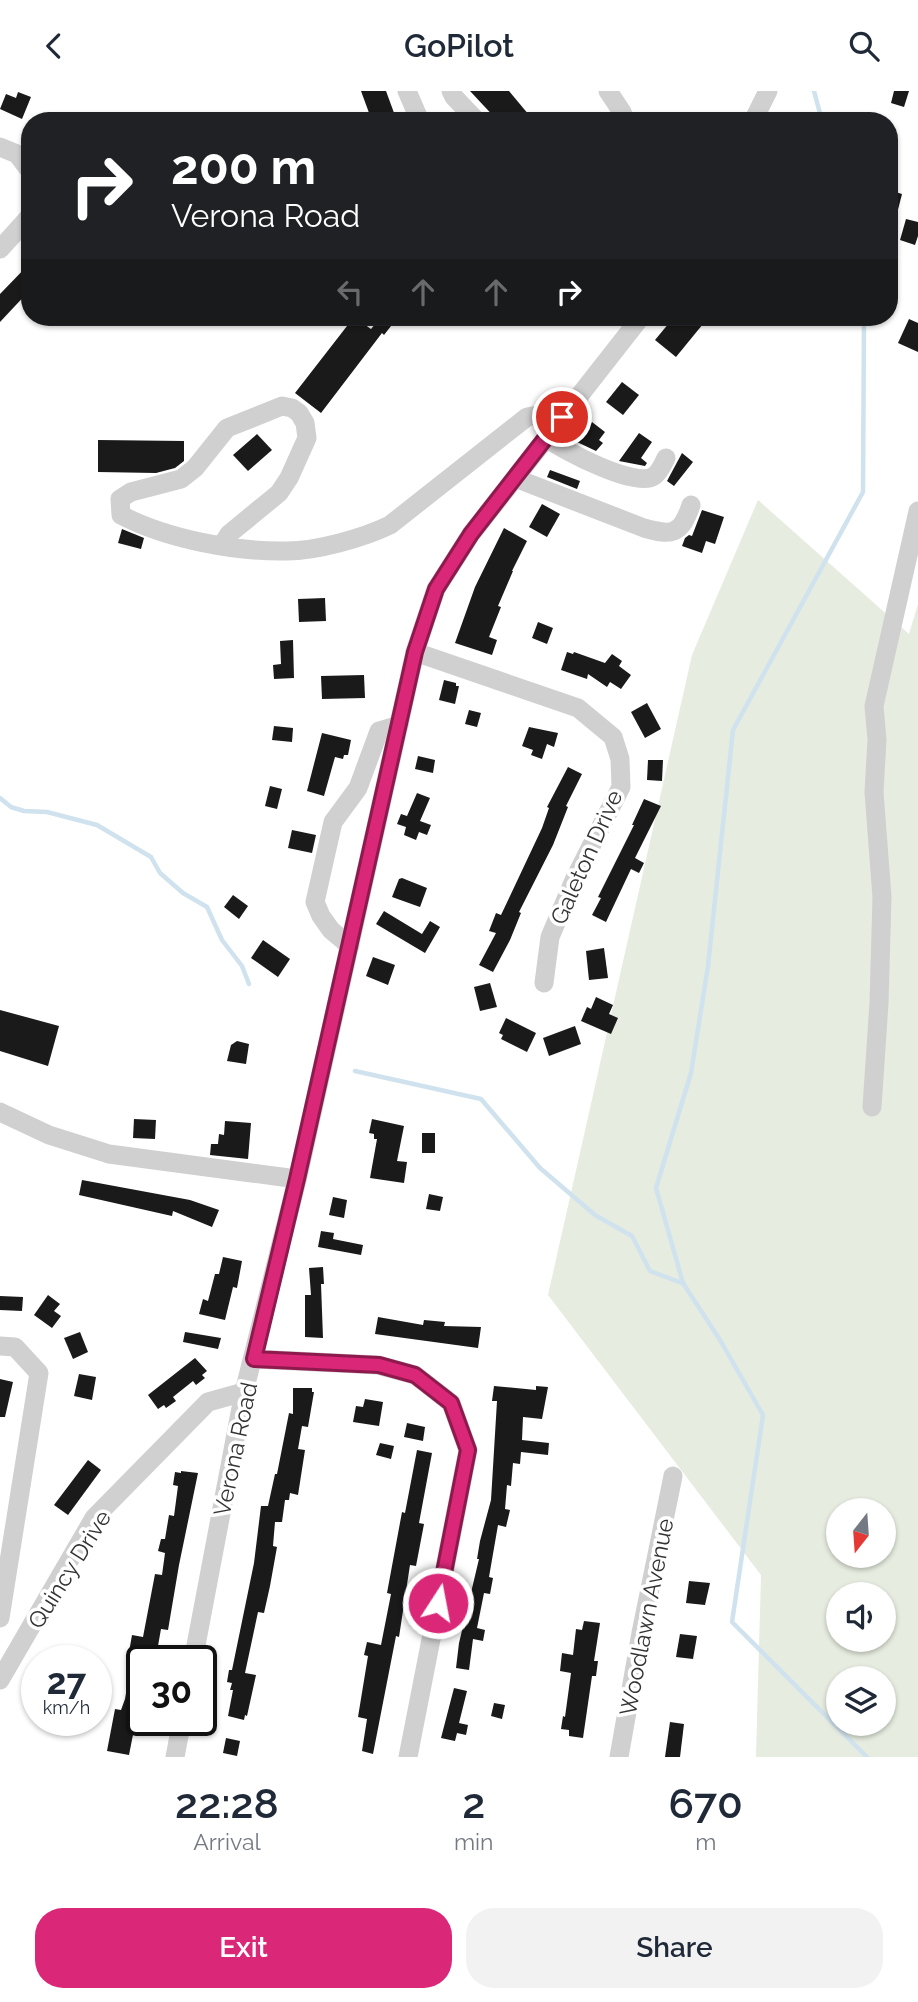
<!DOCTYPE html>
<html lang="en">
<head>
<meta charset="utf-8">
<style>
  :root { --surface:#fff; --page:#f2f2f3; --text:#1f2937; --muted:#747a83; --accent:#db2777 }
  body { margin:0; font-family:Raleway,sans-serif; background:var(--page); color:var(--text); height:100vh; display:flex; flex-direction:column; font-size:26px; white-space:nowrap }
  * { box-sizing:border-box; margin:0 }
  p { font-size:23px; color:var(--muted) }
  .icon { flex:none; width:38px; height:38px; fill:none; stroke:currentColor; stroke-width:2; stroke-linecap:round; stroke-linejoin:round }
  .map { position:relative; height:1666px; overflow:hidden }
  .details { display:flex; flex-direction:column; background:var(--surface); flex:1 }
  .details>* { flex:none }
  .hud { position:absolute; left:21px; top:21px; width:877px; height:214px; border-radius:28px; box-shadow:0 2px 5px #0004; background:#202124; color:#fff; overflow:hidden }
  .needle { width:46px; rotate:197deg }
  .controls { position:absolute; left:826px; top:1407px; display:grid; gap:14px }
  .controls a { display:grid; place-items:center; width:70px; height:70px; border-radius:50%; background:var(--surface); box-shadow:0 2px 5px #0004; font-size:35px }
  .speed { position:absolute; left:21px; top:1554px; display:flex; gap:14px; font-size:35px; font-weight:700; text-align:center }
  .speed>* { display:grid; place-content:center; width:91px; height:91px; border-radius:50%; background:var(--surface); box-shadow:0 2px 5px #0004; line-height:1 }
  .speed small { font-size:18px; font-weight:400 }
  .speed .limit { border:4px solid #111; border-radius:10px; background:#fff; color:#111 }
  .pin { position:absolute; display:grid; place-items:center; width:60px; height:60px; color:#fff; margin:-30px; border:4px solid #fff; border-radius:50%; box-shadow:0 2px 7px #0007 }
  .me { position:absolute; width:77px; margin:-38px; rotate:11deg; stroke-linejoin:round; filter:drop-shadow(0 0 5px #0008) }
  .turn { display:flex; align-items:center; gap:24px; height:147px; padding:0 35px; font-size:32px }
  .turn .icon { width:91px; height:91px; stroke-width:2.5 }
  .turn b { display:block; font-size:49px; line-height:60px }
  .lanes { display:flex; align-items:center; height:66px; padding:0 35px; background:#0003; justify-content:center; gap:35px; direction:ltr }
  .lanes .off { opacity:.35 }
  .eta { display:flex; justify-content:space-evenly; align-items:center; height:119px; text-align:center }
  .eta b { font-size:42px; font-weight:600; line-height:49px }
  .button { display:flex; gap:14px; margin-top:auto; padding:14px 35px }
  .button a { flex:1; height:80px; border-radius:28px; background:var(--accent); color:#fff; font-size:28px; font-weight:600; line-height:80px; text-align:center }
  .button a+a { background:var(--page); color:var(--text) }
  header { display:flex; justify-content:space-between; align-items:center; height:91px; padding:0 35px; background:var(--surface); font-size:32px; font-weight:600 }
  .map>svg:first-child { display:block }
  .green { fill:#e6ecdf; fill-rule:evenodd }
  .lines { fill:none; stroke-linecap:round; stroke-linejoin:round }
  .stream { stroke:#cfe2ee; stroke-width:4.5 }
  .building { fill:#1a1a1a }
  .minor { stroke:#d0d0d0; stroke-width:19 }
  .route-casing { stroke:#8e194d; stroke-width:18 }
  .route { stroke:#db2777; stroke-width:12 }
  .labels { text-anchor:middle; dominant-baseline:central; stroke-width:7; stroke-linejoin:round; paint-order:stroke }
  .street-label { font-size:23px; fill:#333; stroke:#fff }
</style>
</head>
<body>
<header><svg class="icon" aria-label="back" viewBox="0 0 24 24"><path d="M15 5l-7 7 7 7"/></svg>GoPilot<svg class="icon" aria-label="search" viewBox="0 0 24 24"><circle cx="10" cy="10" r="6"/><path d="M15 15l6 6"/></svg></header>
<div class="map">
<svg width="918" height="1666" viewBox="0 0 918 1666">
  <rect width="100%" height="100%" fill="#fff"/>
  <!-- green -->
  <path class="green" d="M758,409L909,543L918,513V1666H756L761,1484L548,1204L692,564ZM838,1419H884V1465H838ZM838,1503H884V1549H838ZM838,1587H884V1633H838Z"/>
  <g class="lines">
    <!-- stream -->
    <g class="stream">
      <path d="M814,0L822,30"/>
      <path d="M864,226L863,401L733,639L708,875L691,982L656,1097L683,1192L720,1249L763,1324L732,1531L867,1666"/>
      <path d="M0,707L11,716L24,720L47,721L97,734L151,766L160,782L183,802L207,816L222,849L242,875L249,893"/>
      <path d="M355,980L481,1008L540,1077L595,1124L632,1145L650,1180L682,1192"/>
    </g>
  </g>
  <!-- building -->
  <g class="building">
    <path d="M361,0H386L397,30H372Z"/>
    <path d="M470,0H509L534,30H498Z"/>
    <path d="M894,0H909L904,16L891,12Z"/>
    <path d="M18,1L31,6L22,28L0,18L6,3L16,7Z"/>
    <path d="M889,99L902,103L893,138L889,137Z"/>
    <path d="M906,128L918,131V145L915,154L900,149Z"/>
    <path d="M30,172V199L0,231V203Z"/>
    <path d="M354,226L371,238L381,226H398L384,244L382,242L321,322L295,302Z"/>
    <path d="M674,226H695L703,233L676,266L655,249Z"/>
    <path d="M909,228L918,232V261L898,252Z"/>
    <path d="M622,291L639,304L623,324L606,311Z"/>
    <path d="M592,331L605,341L599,349L603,352L596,360L577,351Z"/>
    <path d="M639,342L652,351L641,367L647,372L645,375L619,370Z"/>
    <path d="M257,343L272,359L248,380L233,364Z"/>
    <path d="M98,349L184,350V370L175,377L156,382L98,381Z"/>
    <path d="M682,362L693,371L674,395L667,390Z"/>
    <path d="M550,379L580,390L577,398L547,386Z"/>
    <path d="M542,413L560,423L547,446L529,436Z"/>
    <path d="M702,419L724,426L715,453L706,450L702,462L682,455L685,447L689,444L692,445Z"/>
    <path d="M504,437L527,450L512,480H513L498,515L501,516L489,546L497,549L492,564L455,552L475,496Z"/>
    <path d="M122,438L144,447L141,458L118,452Z"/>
    <path d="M325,507L326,530L299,531L298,508Z"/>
    <path d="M538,531L553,537L547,553L532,547Z"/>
    <path d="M293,549L294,587L274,588L273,574L281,573L280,550Z"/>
    <path d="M567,561L573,563L574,561L605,572L612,563L622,570L619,575L631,584L621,598L610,591L607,596L588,583L587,588L561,579Z"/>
    <path d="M364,584L365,607L322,608L321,585Z"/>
    <path d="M444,589L456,592V595H459L455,613L439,609Z"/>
    <path d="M647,612L661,638L645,647L631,621Z"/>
    <path d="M469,619L481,622L477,636L465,633Z"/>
    <path d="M274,635L293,637L292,651L272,649Z"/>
    <path d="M529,636L558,642L554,656L547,653L542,668L531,664L533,659L522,655Z"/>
    <path d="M322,642L351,649L348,664H344L343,668L335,666L324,705L307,700Z"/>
    <path d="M418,665L435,669L433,682L415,678Z"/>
    <path d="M648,669H663L662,690L647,689Z"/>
    <path d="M568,676L582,683L566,715L568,716L553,754L519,821L521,822L510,849L493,881L479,874L496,842L489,840L496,822L501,824L542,737L549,717L547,716Z"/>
    <path d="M270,695L282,698L277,718L265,715Z"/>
    <path d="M417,702L430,707L420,730L431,734L427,744L419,741L416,749L404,744L406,736L397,733L401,723L407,725Z"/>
    <path d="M644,708L661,715L635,767L644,772L639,782L631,778L606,831L592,824L601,807L598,806L634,734H632Z"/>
    <path d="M292,739L316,744L312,762L288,757Z"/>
    <path d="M402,787L427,797L420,816L392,806L399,788Z"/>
    <path d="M233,804L248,815L239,828L224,816Z"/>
    <path d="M384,820L422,843L430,830L440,836L425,862L376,833Z"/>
    <path d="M263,849L290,868L278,886L251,867Z"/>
    <path d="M604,857L608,887L589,889L586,860Z"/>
    <path d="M373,866L395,874L388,894L366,885Z"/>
    <path d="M490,892L497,916L480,920L474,896Z"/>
    <path d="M596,906L613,914L609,923L618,927L611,943L581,930L587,916L591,918Z"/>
    <path d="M0,919L59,935L48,975L0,960Z"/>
    <path d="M506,927L536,942L527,961L501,948L503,944L499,942Z"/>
    <path d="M575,935L581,953L549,965L543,947Z"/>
    <path d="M237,950L249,953L246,973L227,970L231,954Z"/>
    <path d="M134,1028L156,1029L155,1048L133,1047Z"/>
    <path d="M372,1028L404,1035L397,1070L407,1071L404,1092L370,1087L377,1048H374V1043L369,1042Z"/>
    <path d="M225,1030L251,1032L248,1068L210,1064L211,1053H218L219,1043L224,1044Z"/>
    <rect x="422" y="1042" width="13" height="20"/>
    <path d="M82,1089L190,1109L219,1119L212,1136L173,1120L172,1125L79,1104Z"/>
    <path d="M429,1103L443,1106L440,1120L426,1118Z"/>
    <path d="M333,1106L347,1109L344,1127L329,1124Z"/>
    <path d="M321,1140L334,1142L333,1148L363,1154L361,1164L318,1156Z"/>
    <path d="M223,1166L242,1170L237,1197L233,1196L225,1229L199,1223L203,1208L208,1210L215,1183H219Z"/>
    <path d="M323,1176L324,1193H321L323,1247L305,1246V1204H311L309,1177Z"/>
    <path d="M48,1204L60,1213L54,1220L61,1225L52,1237L34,1224Z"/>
    <path d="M0,1205L23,1206L22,1220L0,1219Z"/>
    <path d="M378,1226L423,1234L424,1229L445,1231L444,1235L481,1236L478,1257L375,1243Z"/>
    <path d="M80,1241L88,1261L73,1268L64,1247Z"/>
    <path d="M185,1241L221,1247L218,1258L183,1251Z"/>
    <path d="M195,1267L207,1280L202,1284L205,1287L196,1294L193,1290L173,1306L176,1310L166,1317L164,1314L158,1318L148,1304Z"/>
    <path d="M79,1283L96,1286L92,1309L74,1305Z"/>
    <path d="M0,1288L13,1291L5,1326H0Z"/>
    <path d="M494,1295L536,1299V1295L548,1296L542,1328L523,1326L522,1349L549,1352L548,1364L521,1361L520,1373L513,1372L511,1395L507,1394L505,1418L510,1419L506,1436L498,1434L489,1486L493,1487L490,1503L484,1502L477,1537L485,1539L483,1550L473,1548L469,1579L456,1577L459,1552L479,1468H477L480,1450L491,1409L497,1310H492Z"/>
    <path d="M293,1297H312V1301H314L308,1336L302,1335L298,1358L305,1359L298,1404L290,1402L289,1409H285L282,1431H275L273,1455L277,1456L270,1495L264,1522L258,1521L245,1582L256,1584L247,1625L245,1624L244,1629L228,1625L233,1599H230L232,1592L227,1591L229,1579H232L254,1472L261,1415H268L275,1383H277L289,1322L293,1323Z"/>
    <path d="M365,1308L383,1311L379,1335L353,1331L356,1315L363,1316Z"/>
    <path d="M407,1332L425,1336L423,1350L404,1346Z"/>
    <path d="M380,1352L394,1355L391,1368L376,1364Z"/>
    <path d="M417,1359L432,1362L419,1432L424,1433L416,1475L410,1474L399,1546L396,1545L373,1663L362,1660L367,1628L358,1626L368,1565L364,1564L367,1551L381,1554L391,1503L387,1502L402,1421L405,1422Z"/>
    <path d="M88,1369L101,1379L68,1424L54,1414Z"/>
    <path d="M181,1380L198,1382L179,1474L168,1539L161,1538L156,1566L142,1564V1598L129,1664L107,1660L115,1618L121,1619L125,1608L133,1562L129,1561L132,1544L143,1546L155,1483L162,1484L165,1462L158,1460L161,1448H165L169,1424L174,1425L178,1395L173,1394L175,1381L181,1382Z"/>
    <path d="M689,1490L710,1492L705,1514L686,1512Z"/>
    <path d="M584,1530L600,1532L594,1570H598L596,1585H592L583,1647L569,1645V1639L561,1638L563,1625L565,1626L571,1582L560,1580L562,1562L573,1564L576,1538L582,1539Z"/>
    <path d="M680,1543L697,1545L693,1568L676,1566Z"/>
    <path d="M454,1597L467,1600L459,1632L468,1634L466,1644L457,1642L455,1650L441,1647Z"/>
    <path d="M494,1612L505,1614L502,1628L491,1625Z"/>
    <path d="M670,1631L684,1633L680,1666H665Z"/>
    <path d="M226,1647L240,1650L237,1665L223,1662Z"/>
  </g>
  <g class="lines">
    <!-- minor -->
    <g class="minor">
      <path d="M407,0L420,30"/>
      <path d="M451,0L454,6L477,30"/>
      <path d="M608,0L622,21L625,30"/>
      <path d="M753,30L768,0"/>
      <path d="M0,56L17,63L30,80"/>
      <path d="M0,158L30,125"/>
      <path d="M546,347C563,359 636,398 654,385C660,381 663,373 666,367"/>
      <path d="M515,387L644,437C672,445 681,444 691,414"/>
      <path d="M222,454L229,443L279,402L289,387L307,347L305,332L299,322L292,317L282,315L227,337L195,377L181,388L131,401L120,408L121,424C167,448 235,461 287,460C317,460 363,447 390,434L527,326L543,323L562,326"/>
      <path d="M415,561L578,617L613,646L620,668L621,696L575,787L550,846L544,892"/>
      <path d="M350,855L331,839L321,825L315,811L333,731L358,697L379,640L399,634"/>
      <path d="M872,1016L879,912L882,806L874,701L877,649L874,615L918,420"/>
      <path d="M0,1021L49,1044L109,1063L297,1088"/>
      <path d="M0,1255L15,1256L39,1282L0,1527"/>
      <path d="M254,1268L378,1274L415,1284L451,1312L468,1359L408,1666"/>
      <path d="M193,1570L244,1301L298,1085L415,561L436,498L471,443L641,226"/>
      <path d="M0,1589L94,1427L208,1311L244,1301"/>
      <path d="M175,1666L182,1629"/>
      <path d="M619,1666L641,1542L673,1385"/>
    </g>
  </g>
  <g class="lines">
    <!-- route casing -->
    <g class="route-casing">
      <path id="route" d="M438,1512L468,1359L451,1312L415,1284L379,1274L254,1268L297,1088L415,561L436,498L471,443L562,326"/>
    </g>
    <!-- route -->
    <use href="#route" class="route"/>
  </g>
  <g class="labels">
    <!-- street labels -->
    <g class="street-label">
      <text transform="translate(586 766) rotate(-66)">Galeton Drive</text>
      <text transform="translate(235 1358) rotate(-78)">Verona Road</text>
      <text transform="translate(69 1478) rotate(-58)">Quincy Drive</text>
      <text transform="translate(646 1526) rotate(-79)">Woodlawn Avenue</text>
    </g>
  </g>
</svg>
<div class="controls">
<a><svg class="needle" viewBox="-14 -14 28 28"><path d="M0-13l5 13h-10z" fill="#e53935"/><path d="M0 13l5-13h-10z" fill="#747a83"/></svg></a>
<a><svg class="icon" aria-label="sound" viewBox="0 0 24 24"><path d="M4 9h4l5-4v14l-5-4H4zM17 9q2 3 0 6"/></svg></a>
<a><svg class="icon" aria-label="layers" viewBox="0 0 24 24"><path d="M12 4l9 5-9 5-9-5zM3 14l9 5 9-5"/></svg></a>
</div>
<div class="speed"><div>27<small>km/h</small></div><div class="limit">30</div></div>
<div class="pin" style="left:562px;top:326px;background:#d93025"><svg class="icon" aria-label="arrive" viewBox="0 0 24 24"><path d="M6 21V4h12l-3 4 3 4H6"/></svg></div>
<svg class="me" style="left:438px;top:1512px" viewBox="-20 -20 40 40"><circle r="17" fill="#db2777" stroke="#fff" stroke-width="3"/><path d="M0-11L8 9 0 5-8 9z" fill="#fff"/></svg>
<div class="hud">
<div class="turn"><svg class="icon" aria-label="right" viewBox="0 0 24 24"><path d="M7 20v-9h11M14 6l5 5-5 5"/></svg><div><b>200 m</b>Verona Road</div></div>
<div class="lanes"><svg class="icon off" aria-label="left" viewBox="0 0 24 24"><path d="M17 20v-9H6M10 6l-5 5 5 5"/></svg><svg class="icon off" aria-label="ahead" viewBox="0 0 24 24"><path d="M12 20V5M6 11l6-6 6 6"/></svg><svg class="icon off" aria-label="ahead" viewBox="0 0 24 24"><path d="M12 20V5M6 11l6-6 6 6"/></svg><svg class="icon" aria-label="right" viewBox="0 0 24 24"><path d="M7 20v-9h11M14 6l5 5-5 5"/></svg></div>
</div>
</div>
<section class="details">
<div class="eta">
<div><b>22:28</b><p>Arrival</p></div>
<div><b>2</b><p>min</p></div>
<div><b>670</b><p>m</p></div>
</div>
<div class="button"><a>Exit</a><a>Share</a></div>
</section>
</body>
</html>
